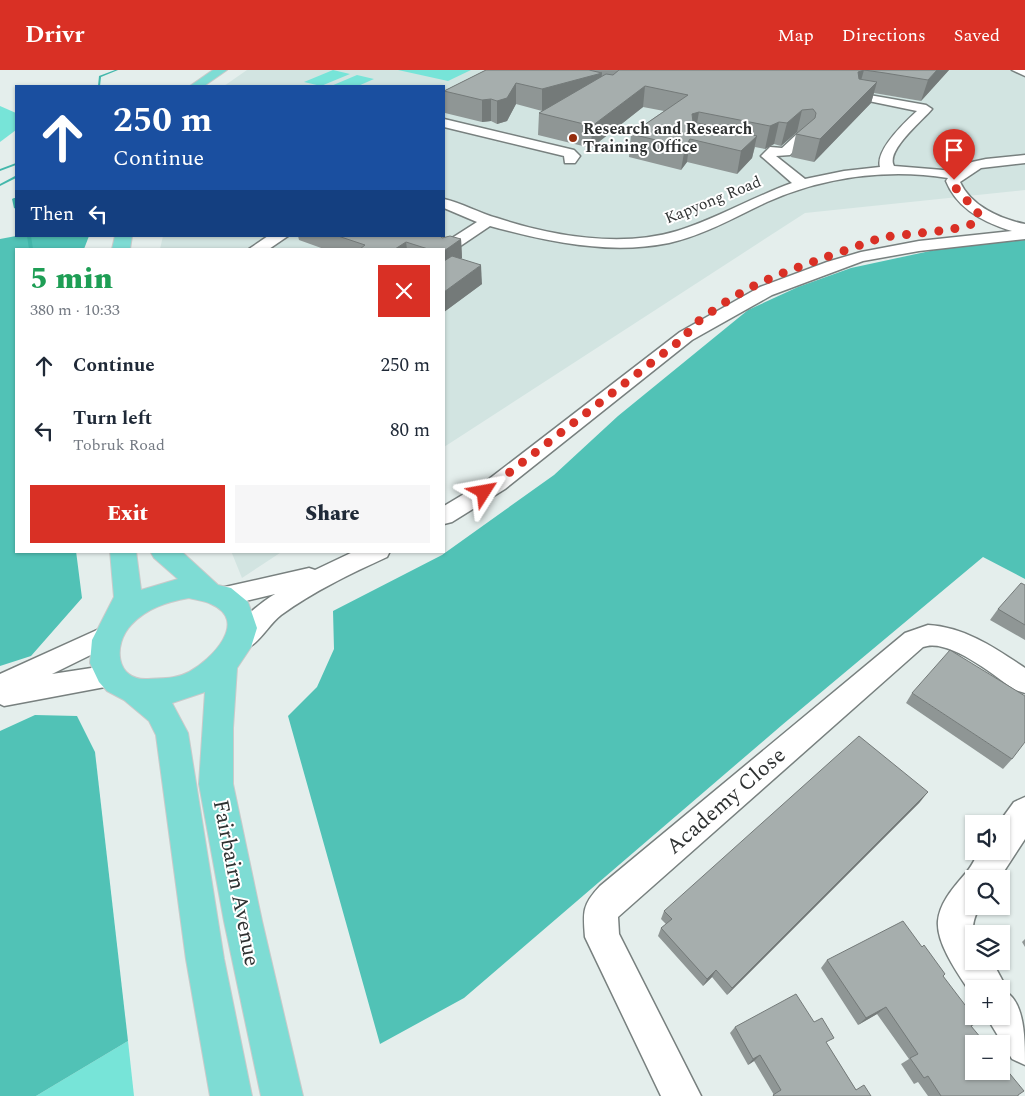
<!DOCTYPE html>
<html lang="en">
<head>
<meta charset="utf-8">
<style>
  :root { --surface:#fff; --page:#f6f6f7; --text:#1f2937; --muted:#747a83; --accent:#d93025 }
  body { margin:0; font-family:Spectral,serif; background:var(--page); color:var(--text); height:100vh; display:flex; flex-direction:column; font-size:19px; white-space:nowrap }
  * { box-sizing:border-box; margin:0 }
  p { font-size:16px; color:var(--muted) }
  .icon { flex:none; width:28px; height:28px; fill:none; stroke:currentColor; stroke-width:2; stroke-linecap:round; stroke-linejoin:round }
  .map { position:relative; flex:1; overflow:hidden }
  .details { position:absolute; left:15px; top:178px; width:430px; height:305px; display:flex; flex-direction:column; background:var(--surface); border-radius:0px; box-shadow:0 1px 4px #0004 }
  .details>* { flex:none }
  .banner { position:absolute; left:15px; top:15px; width:430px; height:152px; border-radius:0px; box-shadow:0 1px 4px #0004; background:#1a4fa0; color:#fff; overflow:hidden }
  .tools { position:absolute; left:965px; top:745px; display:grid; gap:10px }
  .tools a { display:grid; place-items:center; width:45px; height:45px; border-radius:0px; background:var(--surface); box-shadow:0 1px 4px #0004; font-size:25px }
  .pin { position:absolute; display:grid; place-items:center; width:42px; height:42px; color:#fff; margin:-51px -21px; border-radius:50% 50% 50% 0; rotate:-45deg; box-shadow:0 0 5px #0007 }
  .pin .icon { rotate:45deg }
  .me { position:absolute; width:55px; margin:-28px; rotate:56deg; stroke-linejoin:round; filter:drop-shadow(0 0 4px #0008) }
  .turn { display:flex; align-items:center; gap:18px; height:105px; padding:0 15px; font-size:22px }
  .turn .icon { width:65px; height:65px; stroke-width:2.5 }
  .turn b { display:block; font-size:35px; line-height:42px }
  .then { display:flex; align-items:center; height:48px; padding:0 15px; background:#0003; gap:10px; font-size:19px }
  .round { display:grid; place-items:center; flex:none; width:52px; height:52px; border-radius:0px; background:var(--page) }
  .summary { display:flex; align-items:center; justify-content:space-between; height:85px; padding:0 15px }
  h1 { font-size:30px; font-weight:800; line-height:38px; color:#1e9e55 }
  .cta { display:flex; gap:10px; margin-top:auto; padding:10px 15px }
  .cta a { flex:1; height:58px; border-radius:0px; background:var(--accent); color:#fff; font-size:20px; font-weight:800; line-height:58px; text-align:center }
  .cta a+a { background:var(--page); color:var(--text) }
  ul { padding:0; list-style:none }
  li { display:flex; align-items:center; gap:15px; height:65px; padding:0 15px }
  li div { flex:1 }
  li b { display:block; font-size:19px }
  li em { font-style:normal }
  header { display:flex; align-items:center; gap:30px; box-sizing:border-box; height:70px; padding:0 25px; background:var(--accent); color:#fff }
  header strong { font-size:24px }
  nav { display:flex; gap:28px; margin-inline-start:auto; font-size:18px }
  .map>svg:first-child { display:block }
  .built { fill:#d2e4e1 }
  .green { fill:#77e4d8 }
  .forest { fill:#51c2b6 }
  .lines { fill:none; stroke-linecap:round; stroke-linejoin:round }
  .stream { fill:#43b7ab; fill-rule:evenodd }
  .minor-casing { stroke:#78807f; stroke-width:3 }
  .major-casing { stroke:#c9caca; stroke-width:2 }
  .minor { fill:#fff; fill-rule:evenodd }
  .major { fill:#7edcd4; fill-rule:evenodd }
  .wall { fill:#8f9695 }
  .shaded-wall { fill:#747a79 }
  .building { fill:#a6aead; stroke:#747a79 }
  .route { stroke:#d93025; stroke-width:9; stroke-dasharray:0 16.2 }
  .poi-dot { fill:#952d0e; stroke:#fff; stroke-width:2 }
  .labels { text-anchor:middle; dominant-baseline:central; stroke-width:4; stroke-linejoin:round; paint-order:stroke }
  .far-poi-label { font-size:16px; font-weight:bold; fill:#2f3232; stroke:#fff; text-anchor:start }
  .far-street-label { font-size:16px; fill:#2f3232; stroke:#fff }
  .near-street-label { font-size:22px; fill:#2f3232; stroke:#fff }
</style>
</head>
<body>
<header>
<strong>Drivr</strong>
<nav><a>Map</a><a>Directions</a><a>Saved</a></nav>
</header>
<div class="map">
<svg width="1025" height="1026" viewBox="0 0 1025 1026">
  <rect width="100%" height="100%" fill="#e4eeec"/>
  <!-- built -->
  <g class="built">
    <path d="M247,0H1025V120L805,143L444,377V179H160L163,166H444V16H224Z"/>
    <path d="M231,481H283L242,508Z"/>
  </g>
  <!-- green -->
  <g class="green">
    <path d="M333,0L350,4L321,16L304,12Z"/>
    <path d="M398,0H471L448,11Z"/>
    <path d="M357,5L374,9L358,16H331Z"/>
    <path d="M0,36L16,43V60L0,72Z"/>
    <path d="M128,971L134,1026H36Z"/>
  </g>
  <!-- forest -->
  <g class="forest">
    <path d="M16,166H89L84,179H16V481H76L82,528L31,586L0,596V169Z"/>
    <path d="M1025,170V509L983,487L782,655L464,928L380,974L288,646L317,617L334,579L333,541L442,485L554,405L618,346L748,240L798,217L851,198L944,178Z"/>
    <path d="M35,645L77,646L95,682L128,971L36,1026H0V661Z"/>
  </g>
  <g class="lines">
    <!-- stream -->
    <g class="stream">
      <path d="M115,0H118L101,7L100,16H98L99,6Z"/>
      <path d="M16,93V95L0,101V99Z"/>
      <path d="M15,106H16V108L0,116V114Z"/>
      <path d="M14,128H15L16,131V139L14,138L12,129Z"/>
      <path d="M27,166H31L33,179H29Z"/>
    </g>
    <!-- minor casing -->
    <g class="minor-casing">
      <g id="minor">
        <path d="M1012,0H1025V6Z"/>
        <path d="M858,23L926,35L932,39C923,50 885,81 894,96L955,101L972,92L986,89L1025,85V93L981,98L960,112C971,136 1000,149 1025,154V169L919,181L863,191L772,225L692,270L505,419L452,452L444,454V436L489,409L680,262L760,217L827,192L861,182L919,171L1012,161C985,153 957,139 946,111L948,108C887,98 823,107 767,132C735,147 704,165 669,173C610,185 548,172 490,156L450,183L444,185V179H437L438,177L477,152L444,138V129C462,133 479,143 497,148C551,166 621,178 677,161C716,149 753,127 792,113L761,86L770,77L782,78L798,63H808L809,66L790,85L776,86L805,109L844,101L880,97C875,80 905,52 917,41L854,28V24Z"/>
        <path d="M444,49L574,80L580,86L575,93H565L564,86L444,57Z"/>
        <path d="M268,166H288L269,179H249Z"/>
        <path d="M355,481H390L387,487C350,504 314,521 281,545C264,558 255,586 231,578L227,571C237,552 257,535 275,524L225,536L216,533L212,526L216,519L309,498L315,500Z"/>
        <path d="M108,555L117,558L121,565L117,572L52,604L111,595L121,598L125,606L121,614L4,636L0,634V604Z"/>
        <path d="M928,555C965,557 995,578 1025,598V623L1015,620C995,606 948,567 923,577L618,847L619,864L701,1026H661L585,867C583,842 582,835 600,816L905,563Z"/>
        <path d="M1025,727V769L999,809H974V836H981C968,853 974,871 974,891H992L1007,919L1006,922C1025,933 1025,971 1025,995L1012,989L986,946H1001V919H974V928C961,908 936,875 938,851C940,832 954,817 965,804C971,798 975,788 980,781H1001V754H998L1014,732Z"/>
      </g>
    </g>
    <!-- major casing -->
    <g class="major-casing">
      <g id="major">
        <path d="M213,0H227L204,16H190Z"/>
        <path d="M115,166H132L130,179H112Z"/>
        <path d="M110,481H136L141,520L178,509L154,488L150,481H181L218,515L231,518L248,532L257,558L251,577L237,598L233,658V714L262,851L303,1026H261L224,851L199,714L205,622L172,633L188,663L224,889L252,1026H210L186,889L156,665L149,651L124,630L107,621L99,612L90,593L92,570L114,527ZM189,528C196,530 205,531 211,534C250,551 211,590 189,602C176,609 162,608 148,609C115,611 113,574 131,555C147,538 167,532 189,528Z"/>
      </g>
    </g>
    <!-- minor -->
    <use href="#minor" class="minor"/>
    <!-- major -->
    <use href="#major" class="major"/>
  </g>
  <!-- wall -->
  <g class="wall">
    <path d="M486,0H949L921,31L874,23L871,33L814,92L791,87L796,64L799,62H797L781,76L774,74L765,79L755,77L752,88L737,104L687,92L681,100L629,87L631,64L664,41L643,37L591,78L538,65L539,43L544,40L542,41L516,34L507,51L497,54L491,51L482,52L445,43L444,21Z"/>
    <path d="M298,166H441L442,168L461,169L462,188H461L482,214L444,242V179H324L299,170Z"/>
    <path d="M1025,515V570L990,550L998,539Z"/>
    <path d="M912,623L1012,689L1003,699L906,633Z"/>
    <path d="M920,732L727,925L712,907L703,916L658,866L661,858L666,854L661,849L664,841Z"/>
    <path d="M1025,869V877L1022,872Z"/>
    <path d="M827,890L945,904L943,906L971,956L1018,1026H928L918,1012L914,1014L901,994L909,989L877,944L858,955L821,898Z"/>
    <path d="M735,957L827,974L856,1020L871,1026H772L774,1025L754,991L748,995L730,963Z"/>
  </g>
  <!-- shaded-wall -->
  <g class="shaded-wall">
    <path d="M864,0L858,21V2Z"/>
    <path d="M937,0H949L921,31L928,10Z"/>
    <path d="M602,3L600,24L542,41V19Z"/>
    <path d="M877,12L871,33L814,92L820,69Z"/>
    <path d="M516,13V34L507,51L497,54V31Z"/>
    <path d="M645,16L643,37L591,78L592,56Z"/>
    <path d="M491,29V51L482,52V30Z"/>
    <path d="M802,40L797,62L781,76L787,53Z"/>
    <path d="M699,42L695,64L692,44Z"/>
    <path d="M779,52L774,74L765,79L770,56Z"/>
    <path d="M757,66L752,88L737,104L741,81Z"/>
    <path d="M690,69L687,92L681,100L685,77Z"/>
    <path d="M461,169L462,188L444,200V181Z"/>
    <path d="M406,172L407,179H395Z"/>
    <path d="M481,195L482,214L444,242V222Z"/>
    <path d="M928,722L920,732L727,925L732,918Z"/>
    <path d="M716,900L712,907L703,916L707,909Z"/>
    <path d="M886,937L877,944L858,955L866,948Z"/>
    <path d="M760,985L754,991L748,995L753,989Z"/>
  </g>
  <!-- building -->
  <g class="building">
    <path d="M486,0H589L602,3L542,19L516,13L507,28L497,31L491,29L482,30L444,21Z"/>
    <path d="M619,0H937L928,10L885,3L864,0L858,2L859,9L877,12L820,69L796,64L815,48L816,43L813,39L802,40L787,53L779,52L770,56L699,42L692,44L693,52L757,66L741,81L690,69L685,77L631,64L688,25L645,16L592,56L539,43L606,4L613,5Z"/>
    <path d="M338,166H441L442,168L450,166L461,169L444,181V179H428L406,172L395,179H360L365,175Z"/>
    <path d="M452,186L481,195L444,222V191Z"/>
    <path d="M1021,513L1025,515V555L998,539Z"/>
    <path d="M950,580L1025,626V672L1012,689L912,623Z"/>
    <path d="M859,666L928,722L732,918L716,900L707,909L661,858L672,849L664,841Z"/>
    <path d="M903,851L922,877L924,875L945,904L943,906L978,952L971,956L986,974H974V1001H1001V993L1024,1021L1018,1025V1026H941L928,1006L924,1008L910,988L918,984L886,937L866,948L827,890Z"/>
    <path d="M796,924L814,952L822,948L834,968L826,972L856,1020L864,1015L871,1026H774L773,1025L781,1020L760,985L753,989L735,957Z"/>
  </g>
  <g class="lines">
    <!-- route -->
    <path class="route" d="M484,422L686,266C691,255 704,247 714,240C757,209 797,198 846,180C859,176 871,170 886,167C909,163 958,162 976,152L979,146C975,132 954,126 954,110"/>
  </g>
  <!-- markers -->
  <circle class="poi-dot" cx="573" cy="68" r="5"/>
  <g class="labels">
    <!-- far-poi labels -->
    <g class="far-poi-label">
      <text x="583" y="59">Research and Research<tspan x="583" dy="18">Training Office</tspan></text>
    </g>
    <!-- far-street labels -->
    <g class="far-street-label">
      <text transform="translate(713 130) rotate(-22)">Kapyong Road</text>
    </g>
    <!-- near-street labels -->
    <g class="near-street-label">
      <text transform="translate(726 731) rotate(-41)">Academy Close</text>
      <text transform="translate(236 813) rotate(79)">Fairbairn Avenue</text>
    </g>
  </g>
</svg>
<div class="tools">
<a><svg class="icon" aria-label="sound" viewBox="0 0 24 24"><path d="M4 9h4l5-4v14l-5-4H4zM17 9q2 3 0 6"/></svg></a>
<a><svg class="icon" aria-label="search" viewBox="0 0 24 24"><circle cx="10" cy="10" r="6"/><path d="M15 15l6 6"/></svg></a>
<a><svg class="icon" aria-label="layers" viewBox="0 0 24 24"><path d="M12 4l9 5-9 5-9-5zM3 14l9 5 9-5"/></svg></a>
<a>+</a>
<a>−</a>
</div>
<div class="pin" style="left:954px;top:110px;background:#d93025"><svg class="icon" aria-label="arrive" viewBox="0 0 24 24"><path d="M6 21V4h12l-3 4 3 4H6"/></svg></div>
<svg class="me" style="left:484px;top:422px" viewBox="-20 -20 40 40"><path d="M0-17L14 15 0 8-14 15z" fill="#d93025" stroke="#fff" stroke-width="4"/></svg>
<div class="banner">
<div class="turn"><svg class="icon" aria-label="ahead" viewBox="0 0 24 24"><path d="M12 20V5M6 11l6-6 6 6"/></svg><div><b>250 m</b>Continue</div></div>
<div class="then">Then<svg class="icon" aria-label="left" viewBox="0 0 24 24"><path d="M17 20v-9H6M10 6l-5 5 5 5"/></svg></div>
</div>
<section class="details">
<div class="summary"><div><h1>5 min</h1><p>380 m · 10:33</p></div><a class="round" style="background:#d93025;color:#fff"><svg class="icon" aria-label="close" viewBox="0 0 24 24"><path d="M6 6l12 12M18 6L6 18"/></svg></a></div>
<ul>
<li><svg class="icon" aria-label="ahead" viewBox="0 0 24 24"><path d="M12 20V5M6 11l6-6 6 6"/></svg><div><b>Continue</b></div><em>250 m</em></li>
<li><svg class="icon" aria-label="left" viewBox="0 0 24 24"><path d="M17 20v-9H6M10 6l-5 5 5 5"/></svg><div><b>Turn left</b><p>Tobruk Road</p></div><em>80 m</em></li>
</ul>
<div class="cta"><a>Exit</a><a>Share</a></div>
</section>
</div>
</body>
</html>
